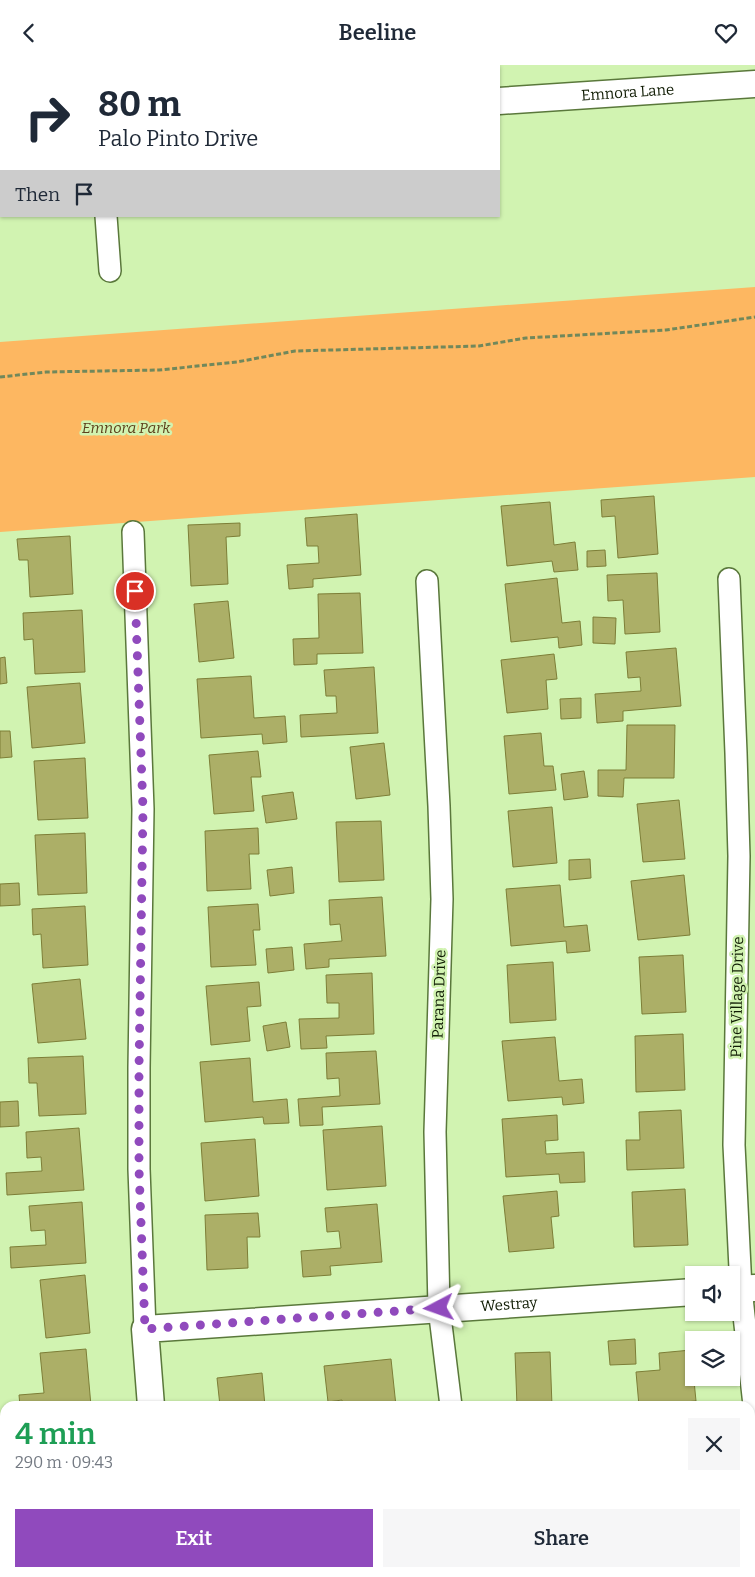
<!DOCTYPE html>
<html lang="en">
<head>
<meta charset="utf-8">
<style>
  :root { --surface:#fff; --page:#f6f6f7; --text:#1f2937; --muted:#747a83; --accent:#904abd }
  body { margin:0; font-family:Bitter,serif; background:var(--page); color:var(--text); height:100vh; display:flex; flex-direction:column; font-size:19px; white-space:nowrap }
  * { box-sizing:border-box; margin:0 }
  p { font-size:16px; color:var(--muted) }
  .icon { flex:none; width:28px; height:28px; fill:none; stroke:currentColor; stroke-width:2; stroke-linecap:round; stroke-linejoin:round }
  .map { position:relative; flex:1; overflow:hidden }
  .sheet { position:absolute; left:0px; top:1336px; width:755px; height:176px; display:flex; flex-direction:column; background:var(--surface); border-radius:15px 15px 0 0; box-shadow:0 1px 4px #0004 }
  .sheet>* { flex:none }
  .top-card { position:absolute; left:0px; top:0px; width:500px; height:152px; box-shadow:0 1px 4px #0004; background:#fff; color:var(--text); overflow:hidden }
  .buttons { position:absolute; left:685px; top:1201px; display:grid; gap:10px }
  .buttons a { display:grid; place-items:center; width:55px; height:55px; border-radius:0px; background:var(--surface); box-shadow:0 1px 4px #0004; font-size:25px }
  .pin { position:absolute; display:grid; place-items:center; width:42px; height:42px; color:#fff; margin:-21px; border:2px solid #fff; border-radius:50%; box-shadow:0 1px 5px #0007 }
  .me { position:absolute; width:55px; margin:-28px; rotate:266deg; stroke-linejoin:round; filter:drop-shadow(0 0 4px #0008) }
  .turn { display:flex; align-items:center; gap:18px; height:105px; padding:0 15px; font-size:22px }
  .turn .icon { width:65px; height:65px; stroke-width:2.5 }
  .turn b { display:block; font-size:35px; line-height:42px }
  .then { display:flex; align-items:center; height:48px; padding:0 15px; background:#0003; gap:10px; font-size:19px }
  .round { display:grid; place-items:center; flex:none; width:52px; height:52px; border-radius:0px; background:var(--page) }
  .head { display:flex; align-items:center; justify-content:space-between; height:85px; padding:0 15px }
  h1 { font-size:30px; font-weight:600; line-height:38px; color:#1e9e55 }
  .button { display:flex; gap:10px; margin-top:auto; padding:10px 15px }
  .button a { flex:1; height:58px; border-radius:0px; background:var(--accent); color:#fff; font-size:20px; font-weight:600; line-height:58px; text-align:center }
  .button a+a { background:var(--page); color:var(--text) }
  header { display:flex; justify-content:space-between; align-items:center; height:65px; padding:0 15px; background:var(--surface); font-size:22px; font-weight:600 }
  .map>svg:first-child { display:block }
  .green { fill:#fdb761 }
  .building { fill:#acaf67; stroke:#7d7e37 }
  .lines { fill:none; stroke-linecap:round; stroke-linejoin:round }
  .minor-casing { stroke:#5a783b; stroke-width:24 }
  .tertiary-casing { stroke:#5a783b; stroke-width:29 }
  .path { stroke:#71885b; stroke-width:3; stroke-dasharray:5 2.5; stroke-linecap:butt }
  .minor { stroke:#fff; stroke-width:21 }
  .tertiary { stroke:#fff; stroke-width:26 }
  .route { stroke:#904abd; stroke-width:9; stroke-dasharray:0 16.2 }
  .labels { text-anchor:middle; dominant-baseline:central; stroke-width:5; stroke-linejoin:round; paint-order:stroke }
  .street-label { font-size:15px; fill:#101c04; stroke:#d1f3b1 }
  .park-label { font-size:15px; font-style:italic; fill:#5d401c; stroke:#d1f3b1 }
</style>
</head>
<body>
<header><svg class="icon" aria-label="back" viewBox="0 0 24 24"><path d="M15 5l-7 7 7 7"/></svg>Beeline<svg class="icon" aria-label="heart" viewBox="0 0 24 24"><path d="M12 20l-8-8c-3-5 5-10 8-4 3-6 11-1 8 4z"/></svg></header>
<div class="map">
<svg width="755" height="1512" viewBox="0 0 755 1512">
  <rect width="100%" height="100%" fill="#d1f3b1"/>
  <!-- green -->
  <path class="green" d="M755,222V412L0,467V277Z"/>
  <!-- building -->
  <g class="building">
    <path d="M654,431L658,489L618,493L615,451L602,452L601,435Z"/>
    <path d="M550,437L554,480L575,477L578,505L554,507L552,496L507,501L501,441Z"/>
    <path d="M357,449L361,510L313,514V522L289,524L287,500L319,498L318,481H307L305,453Z"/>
    <path d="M240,458V471L226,472L228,519L191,521L188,460Z"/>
    <path d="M70,471L73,529L30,532L28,495H19L17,474Z"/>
    <path d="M605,485L606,501L587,502V486Z"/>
    <path d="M657,508L660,567L625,569L623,535L608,536L607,510Z"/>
    <path d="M557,513L562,558L580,556L582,580L559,583L558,572L511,577L505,519Z"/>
    <path d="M360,528L363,588L317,589V599L294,600L293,574L319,573L318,529Z"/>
    <path d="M228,536L234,593L199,597L194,539Z"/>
    <path d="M82,545L85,607L35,609L33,574L24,575L23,548Z"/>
    <path d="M593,552L616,553L615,579L593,578Z"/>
    <path d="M676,583L681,641L623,646V656L597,658L595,629L641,626L640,612L628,613L626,587Z"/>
    <path d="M554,589L557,614L546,615L548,644L507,648L501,595Z"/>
    <path d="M5,592L7,618L0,619V593Z"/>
    <path d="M374,602L378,668L301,672L300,650L337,648L336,631H326L324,605Z"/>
    <path d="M251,611L254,653L285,651L287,677L263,679L262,669L201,673L197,614Z"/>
    <path d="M80,618L85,678L32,683L27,622Z"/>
    <path d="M581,633V653L561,654L560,634Z"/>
    <path d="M627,660H675L674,713H624L623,732L598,731V705H626Z"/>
    <path d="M0,666H10L12,692L0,693Z"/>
    <path d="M541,668L544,701H553L556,725L509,729L504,671Z"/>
    <path d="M384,678L390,730L356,734L350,682Z"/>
    <path d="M258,686L261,712H251L254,746L214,749L209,690Z"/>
    <path d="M85,693L88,753L38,755L34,696Z"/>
    <path d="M584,706L588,732L564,735L561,709Z"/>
    <path d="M293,727L297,754L266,758L262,731Z"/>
    <path d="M679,735L685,794L643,797L637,739Z"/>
    <path d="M552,742L557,798L513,802L508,746Z"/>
    <path d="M381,756L384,815L339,817L336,757Z"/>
    <path d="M258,763L259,789H249L251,824L207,826L205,766Z"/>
    <path d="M85,768L87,828L38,830L35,770Z"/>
    <path d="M590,794L591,813L569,815V795Z"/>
    <path d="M292,802L294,828L270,831L267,805Z"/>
    <path d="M684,810L690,870L638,875L631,816Z"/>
    <path d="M19,818L20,840L0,841V819Z"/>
    <path d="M560,820L564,862L587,860L590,886L567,888L566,876L511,881L506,824Z"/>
    <path d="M382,832L386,891L329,894V902L306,904L304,879L342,876L340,859L330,860L329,835Z"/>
    <path d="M258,839L260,865H253L256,900L211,902L208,842Z"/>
    <path d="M85,841L88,900L43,903L41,869L33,870L32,844Z"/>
    <path d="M292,882L294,905L268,908L266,884Z"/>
    <path d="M683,890L686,947L642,949L639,892Z"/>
    <path d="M553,897L556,955L510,958L507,900Z"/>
    <path d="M372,908L374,969L326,971L327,983L301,984L299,954L339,953V938H327L326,910Z"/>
    <path d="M80,914L86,974L38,978L32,919Z"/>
    <path d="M259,917L261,941L247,942L250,976L211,980L206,921Z"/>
    <path d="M286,957L290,982L267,986L263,961Z"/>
    <path d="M683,969L685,1025L636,1027L635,971Z"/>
    <path d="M555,972L559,1016L582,1014L584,1038L563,1040L562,1032L508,1036L502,976Z"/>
    <path d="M376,986L380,1039L322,1042L323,1060L300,1061L298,1034L340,1031L339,1013L327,1014L326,988Z"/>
    <path d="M83,991L86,1049L39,1051L37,1018H29L28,993Z"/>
    <path d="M250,993L253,1037L287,1034L289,1058L264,1059L263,1052L205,1057L200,997Z"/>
    <path d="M18,1036L19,1061L0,1062V1037Z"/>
    <path d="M681,1045L684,1103L627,1105L626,1075H640L639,1047Z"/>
    <path d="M557,1050L558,1075L545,1076L546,1089L584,1087L585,1117L560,1118L559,1109L506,1112L502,1054Z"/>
    <path d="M382,1061L386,1121L327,1125L323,1065Z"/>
    <path d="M79,1063L84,1125L7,1130L6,1108L42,1106L41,1092L27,1093L26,1067Z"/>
    <path d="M255,1074L259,1131L205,1136L201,1078Z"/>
    <path d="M685,1124L688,1180L634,1182L632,1127Z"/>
    <path d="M557,1126L559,1151L551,1152L554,1183L509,1187L503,1131Z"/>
    <path d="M82,1137L86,1198L11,1203L10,1182L46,1180L45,1165L31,1166L29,1141Z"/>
    <path d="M377,1139L382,1197L330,1201L331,1210L303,1212L301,1186L341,1183L339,1166L327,1167L325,1143Z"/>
    <path d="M258,1148L260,1172H247L248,1203L207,1205L205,1150Z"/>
    <path d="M85,1210L90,1268L46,1273L40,1215Z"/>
    <path d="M635,1274L636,1299L610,1300L608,1276Z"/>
    <path d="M86,1284L91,1341H20L19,1330L44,1328L40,1288Z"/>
    <path d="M691,1285L696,1336L639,1341L636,1307L660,1305L659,1288Z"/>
    <path d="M550,1287L552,1341H517L515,1288Z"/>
    <path d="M391,1294L396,1341H342V1335L328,1337L324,1301Z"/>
    <path d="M262,1308L265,1341H220L217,1313Z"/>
    <path d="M238,1508H284V1509L238,1512Z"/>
    <path d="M299,1508H323L324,1510L320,1512H301Z"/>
    <path d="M600,1508V1512H546V1510Z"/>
    <path d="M719,1508L720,1512H673V1510Z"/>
  </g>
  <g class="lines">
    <!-- minor casing -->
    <g class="minor-casing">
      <g id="minor">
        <path d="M106,151L110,206"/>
        <path d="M133,467L143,744L139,1003V1104L145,1264"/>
        <path d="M729,514L736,688L739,791L734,1080L741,1224L755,1349"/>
        <path d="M427,516L439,741L442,834L435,1067L439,1243L451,1341"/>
        <path d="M474,1508V1512"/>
      </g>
    </g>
    <!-- tertiary casing -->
    <g class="tertiary-casing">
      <g id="tertiary">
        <path d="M0,34H1"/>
        <path id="s1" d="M499,36L755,19"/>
        <path d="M731,1224L755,1223"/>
        <path id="s2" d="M151,1341L145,1264L694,1227"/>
        <path d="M170,1508L171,1512"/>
      </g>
    </g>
    <!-- path -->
    <path class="path" d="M0,312L46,307L159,305L237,297L295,286L479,281L526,273L666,265L755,252"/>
    <!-- minor -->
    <use href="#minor" class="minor"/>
    <!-- tertiary -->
    <use href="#tertiary" class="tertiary"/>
  </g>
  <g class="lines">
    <!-- route -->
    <path class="route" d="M135,526L143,744L139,1003V1104L145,1264L439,1243"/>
  </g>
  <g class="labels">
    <!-- street labels -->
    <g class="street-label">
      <text stroke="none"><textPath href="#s1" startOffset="129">Emnora Lane</textPath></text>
      <text transform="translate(439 929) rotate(-88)">Parana Drive</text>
      <text transform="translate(737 932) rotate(-89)">Pine Village Drive</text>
      <text stroke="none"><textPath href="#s2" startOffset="442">Westray</textPath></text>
    </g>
    <!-- park labels -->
    <g class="park-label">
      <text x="126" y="363">Emnora Park</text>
    </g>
  </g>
</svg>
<div class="buttons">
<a><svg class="icon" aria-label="sound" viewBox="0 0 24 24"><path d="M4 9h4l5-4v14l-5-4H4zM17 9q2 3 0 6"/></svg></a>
<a><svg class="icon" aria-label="layers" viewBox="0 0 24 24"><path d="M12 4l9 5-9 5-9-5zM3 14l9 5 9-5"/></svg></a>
</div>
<div class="pin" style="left:135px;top:526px;background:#d93025"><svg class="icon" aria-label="arrive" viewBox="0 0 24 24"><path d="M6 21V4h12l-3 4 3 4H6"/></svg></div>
<svg class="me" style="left:439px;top:1243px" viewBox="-20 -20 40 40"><path d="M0-17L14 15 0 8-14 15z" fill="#904abd" stroke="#fff" stroke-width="4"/></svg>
<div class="top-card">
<div class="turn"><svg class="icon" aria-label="right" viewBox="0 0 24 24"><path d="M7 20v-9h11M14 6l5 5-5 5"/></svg><div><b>80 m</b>Palo Pinto Drive</div></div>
<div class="then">Then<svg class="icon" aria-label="arrive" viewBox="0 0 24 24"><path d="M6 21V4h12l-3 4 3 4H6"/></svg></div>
</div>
<section class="sheet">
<div class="head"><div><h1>4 min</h1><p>290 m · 09:43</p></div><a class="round"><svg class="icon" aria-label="close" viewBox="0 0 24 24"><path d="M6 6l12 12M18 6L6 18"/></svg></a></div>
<div class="button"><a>Exit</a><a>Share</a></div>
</section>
</div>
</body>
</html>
